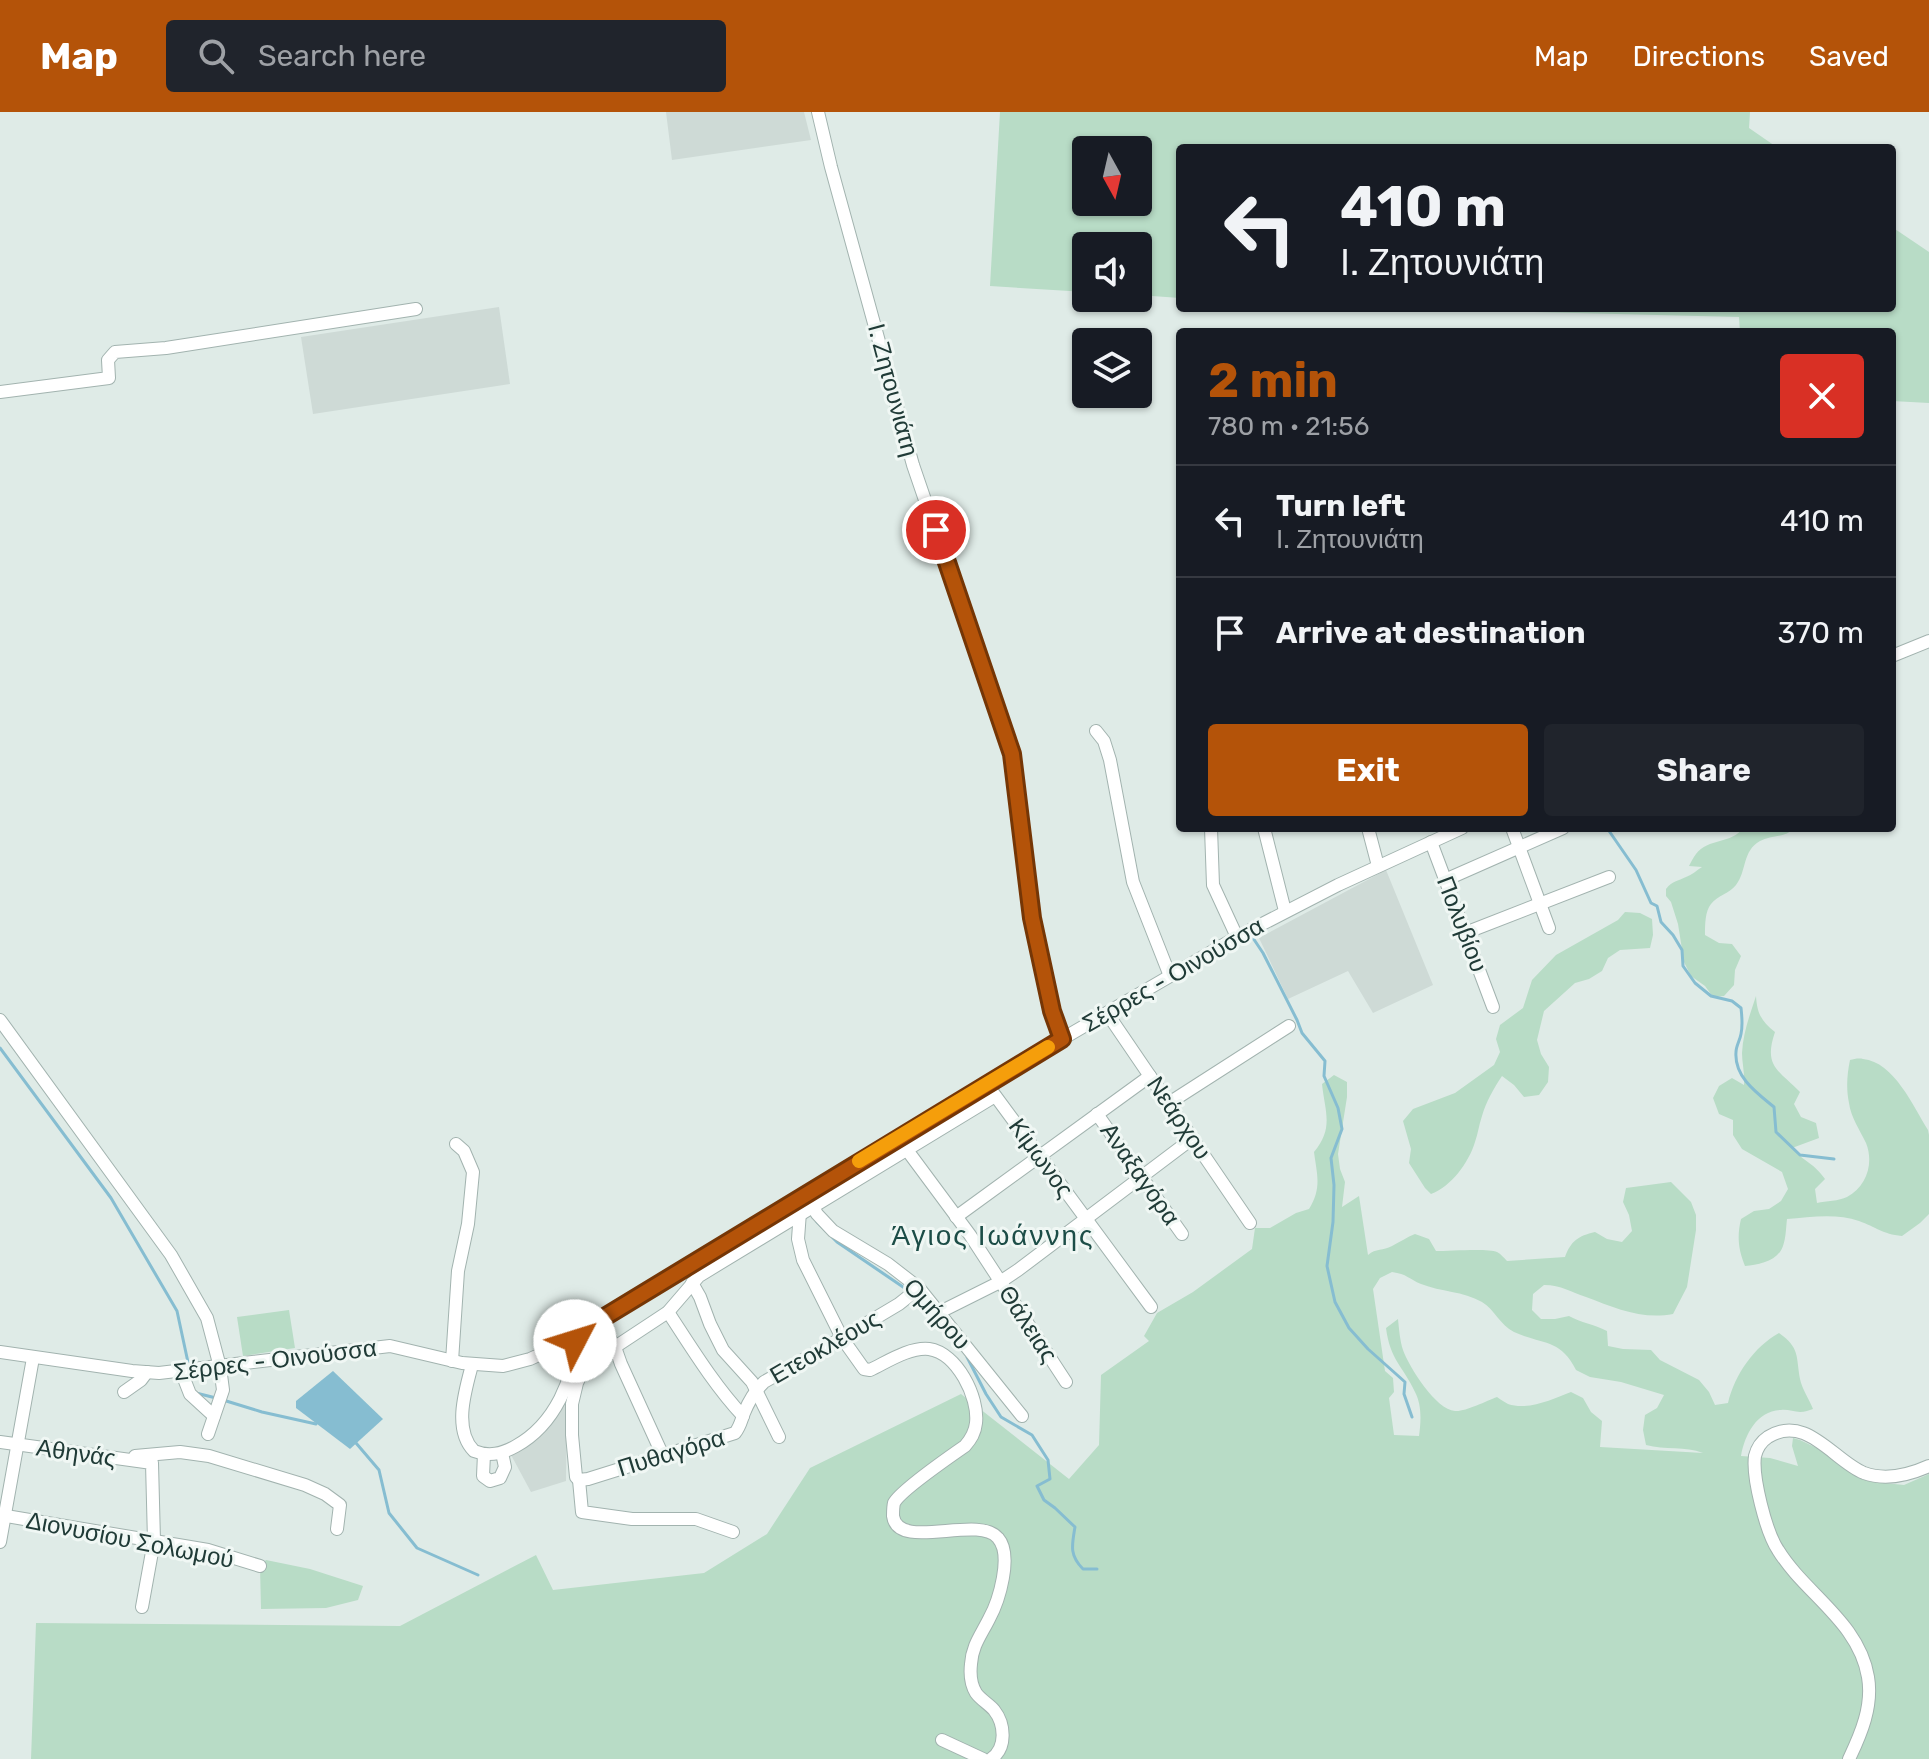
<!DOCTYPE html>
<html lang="en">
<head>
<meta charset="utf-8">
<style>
  :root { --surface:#171b24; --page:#20242c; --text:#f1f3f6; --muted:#9ea1a6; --line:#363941; --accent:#b45309 }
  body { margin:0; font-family:Rubik,sans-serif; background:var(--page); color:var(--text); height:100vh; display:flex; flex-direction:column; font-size:30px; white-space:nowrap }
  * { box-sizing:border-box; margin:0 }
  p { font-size:26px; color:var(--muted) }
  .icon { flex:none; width:44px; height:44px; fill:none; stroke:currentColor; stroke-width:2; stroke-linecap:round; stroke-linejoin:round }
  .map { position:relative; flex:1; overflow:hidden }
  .side { position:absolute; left:1176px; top:216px; width:720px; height:504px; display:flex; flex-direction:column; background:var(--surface); border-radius:8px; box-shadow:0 2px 6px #0004 }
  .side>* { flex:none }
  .guide { position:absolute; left:1176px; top:32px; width:720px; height:168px; border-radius:8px; box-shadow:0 2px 6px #0004; background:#171b24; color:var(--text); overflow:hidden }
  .needle { width:52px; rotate:172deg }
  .tools { position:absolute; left:1072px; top:24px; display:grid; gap:16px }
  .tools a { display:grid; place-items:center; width:80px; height:80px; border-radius:8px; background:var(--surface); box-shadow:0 2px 6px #0004; font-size:40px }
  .pin { position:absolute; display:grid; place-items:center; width:68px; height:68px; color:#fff; margin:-34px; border:4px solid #fff; border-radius:50%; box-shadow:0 2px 8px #0007 }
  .me { position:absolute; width:88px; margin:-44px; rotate:50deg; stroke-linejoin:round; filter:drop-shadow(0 0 6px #0008) }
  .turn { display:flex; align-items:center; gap:28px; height:168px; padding:0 32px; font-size:36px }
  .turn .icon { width:104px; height:104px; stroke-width:2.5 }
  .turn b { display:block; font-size:56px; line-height:68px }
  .round { display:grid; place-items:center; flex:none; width:84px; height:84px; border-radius:8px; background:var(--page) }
  .summary { display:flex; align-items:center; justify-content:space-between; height:136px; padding:0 32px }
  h1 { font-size:48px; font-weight:700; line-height:60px; color:var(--accent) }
  .action { display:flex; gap:16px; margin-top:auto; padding:16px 32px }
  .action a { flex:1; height:92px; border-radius:8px; background:var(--accent); color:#fff; font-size:32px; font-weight:700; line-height:92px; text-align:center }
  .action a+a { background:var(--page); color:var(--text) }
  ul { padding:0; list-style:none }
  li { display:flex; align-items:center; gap:24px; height:112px; padding:0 32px; border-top:2px solid var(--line) }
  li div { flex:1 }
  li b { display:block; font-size:30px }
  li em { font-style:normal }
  header { display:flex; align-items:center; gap:48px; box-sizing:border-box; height:112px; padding:0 40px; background:var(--accent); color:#fff }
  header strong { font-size:38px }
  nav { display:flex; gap:44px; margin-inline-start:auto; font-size:28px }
  .search { width:560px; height:72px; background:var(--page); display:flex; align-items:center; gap:20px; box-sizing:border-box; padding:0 28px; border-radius:8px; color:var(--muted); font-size:30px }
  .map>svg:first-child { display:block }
  .built { fill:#cedad6 }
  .green { fill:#b8dcc6; fill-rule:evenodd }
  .water { fill:#86bdd1 }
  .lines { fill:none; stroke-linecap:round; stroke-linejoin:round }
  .stream { stroke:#86bdd1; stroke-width:3 }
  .minor-casing { stroke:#a2b3af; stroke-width:14 }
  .minor { stroke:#fff; stroke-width:12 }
  .route-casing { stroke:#753606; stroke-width:20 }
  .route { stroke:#b45309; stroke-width:14 }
  .slow { stroke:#f59e0b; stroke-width:14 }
  .labels { text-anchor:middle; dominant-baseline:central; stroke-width:6; stroke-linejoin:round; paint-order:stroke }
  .street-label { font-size:24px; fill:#203b37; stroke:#f0f7f4 }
  .quarter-label { font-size:28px; letter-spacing:2px; fill:#1c4d47; stroke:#f0f7f4 }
</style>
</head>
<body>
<header>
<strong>Map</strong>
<div class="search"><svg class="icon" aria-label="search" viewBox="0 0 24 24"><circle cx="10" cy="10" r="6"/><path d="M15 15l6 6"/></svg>Search here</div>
<nav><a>Map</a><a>Directions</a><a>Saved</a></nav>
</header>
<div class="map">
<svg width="1929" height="1647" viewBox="0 0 1929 1647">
  <rect width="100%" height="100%" fill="#dfebe7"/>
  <!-- built -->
  <g class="built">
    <path d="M666,0H804L811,28L672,48Z"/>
    <path d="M499,195L510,272L313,302L301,225Z"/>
    <path d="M1386,758L1433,873L1373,901L1348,859L1288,887L1259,826Z"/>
    <path d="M565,1287L567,1288L566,1369L531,1380L510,1341Z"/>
  </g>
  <!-- green -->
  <g class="green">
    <path d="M1000,0H1750L1749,16L1778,36H1180V186L1138,183V134H1086V180L990,174ZM1086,38H1138V90H1086Z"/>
    <path d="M1892,115L1929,140V291L1892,289V220H1740L1739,205L1368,196H1892Z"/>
    <path d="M1743,716H1795C1785,726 1771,723 1760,729C1742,739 1747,759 1736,773C1730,781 1717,784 1711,792C1705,799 1705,813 1705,823L1719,831L1732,832L1741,844L1735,858L1734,873L1724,884L1713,885L1705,874L1691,864L1684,850L1678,812L1671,790L1666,784V777C1672,769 1678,769 1686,765C1692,763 1697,758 1702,755L1689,754C1691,750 1693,746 1696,742C1708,726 1732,732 1743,716Z"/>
    <path d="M1625,800L1640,801L1652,807L1653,823L1650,836L1620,838L1608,846L1602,859L1589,867L1575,871L1544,899L1537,928L1541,942L1549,955L1548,970L1539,983L1524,985L1514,973L1502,964C1494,976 1486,990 1482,1004C1479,1013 1478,1021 1475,1030C1469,1050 1451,1075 1431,1082L1425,1076L1409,1051L1411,1037L1403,1009L1413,997L1455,981L1494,953L1500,940L1496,927L1500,913L1523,896L1532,868L1556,843L1618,808Z"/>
    <path d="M1756,884C1757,901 1761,909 1775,920C1763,955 1779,958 1800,980L1794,992L1801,1005L1816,1011L1819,1026L1792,1036C1804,1050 1814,1051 1825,1067L1815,1077L1817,1091C1826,1089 1839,1089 1847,1085C1867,1074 1874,1051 1866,1031C1860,1018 1851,1006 1849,991C1846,977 1847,962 1850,948C1854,947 1859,946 1863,947C1894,950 1913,994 1928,1018L1929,1023V1102L1920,1111L1902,1124C1882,1122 1876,1115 1859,1109C1837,1101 1810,1105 1787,1107C1786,1115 1786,1126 1783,1134C1778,1149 1759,1153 1745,1154C1738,1137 1737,1124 1741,1107L1754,1099L1769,1097L1781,1089L1788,1077L1782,1060L1742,1037L1733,1023V1008L1719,1002L1713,986L1719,974L1732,966L1744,973C1745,962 1742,951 1742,941C1743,921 1750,902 1756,884Z"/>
    <path d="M1334,963L1347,970V985L1338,1042L1340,1057L1345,1070L1342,1095L1359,1084L1368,1143C1376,1136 1383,1139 1392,1134C1400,1130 1407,1125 1415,1122L1429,1127L1436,1139C1449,1139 1489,1136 1497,1140C1501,1142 1504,1146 1507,1149L1565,1145C1571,1129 1578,1124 1595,1120L1607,1127L1622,1130L1632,1119L1629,1103L1623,1090L1626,1076L1671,1070L1691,1090L1696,1103V1118L1687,1175L1673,1202C1642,1208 1615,1196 1586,1185C1570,1180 1562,1173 1544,1173L1533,1182L1532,1198L1541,1207H1555L1569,1204C1581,1211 1594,1212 1607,1219L1608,1234L1623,1237L1651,1238L1660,1248L1699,1268L1709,1280L1715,1293L1728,1291C1735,1262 1754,1235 1779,1221C1800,1236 1796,1244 1800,1267C1802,1277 1809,1287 1813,1297C1809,1298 1805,1300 1800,1300C1794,1300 1787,1297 1781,1298C1757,1299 1745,1322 1741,1344L1770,1346L1798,1354L1792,1334L1793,1326L1800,1328L1819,1337L1837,1348L1848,1359L1861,1367L1875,1370L1904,1373L1929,1362V1647H31L36,1511L400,1514L536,1443L553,1478L704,1461L767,1422L810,1356L961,1282L1069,1367L1099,1333L1101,1263L1149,1229L1144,1224L1157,1201L1193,1180L1252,1137L1255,1116H1270L1296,1101L1309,1097C1322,1076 1317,1063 1314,1040C1334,1016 1325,1000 1322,972ZM1392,1160C1407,1162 1409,1167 1421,1172C1441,1180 1463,1179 1482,1190C1495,1198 1500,1213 1514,1220C1542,1233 1560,1226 1576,1258L1590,1265L1621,1270L1664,1283L1657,1296L1645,1303L1643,1318L1646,1333C1665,1338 1685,1334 1703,1341L1600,1335L1602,1309L1591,1300L1583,1286L1571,1280C1553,1287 1528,1299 1508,1292C1504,1290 1500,1287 1497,1285C1486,1289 1465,1300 1455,1299C1436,1298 1409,1255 1403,1238C1400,1229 1399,1217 1398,1207L1386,1216C1390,1248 1403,1254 1415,1280C1422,1293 1421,1310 1419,1324L1394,1323L1389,1286L1394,1280L1393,1266L1385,1259L1373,1177L1380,1166Z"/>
    <path d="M289,1198L295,1236L243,1244L237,1205Z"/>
    <path d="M266,1448L310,1457L363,1474L358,1488L326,1496L261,1497L260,1454Z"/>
  </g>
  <!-- water -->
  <path class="water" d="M333,1259L383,1307L350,1337L296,1296V1289Z"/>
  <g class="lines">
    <!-- stream -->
    <g class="stream">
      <path d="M1607,716L1636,758L1651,791L1657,794L1661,810L1673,823L1682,838L1683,854L1695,871L1711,884L1732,889L1741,896C1742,905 1743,913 1741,922C1740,928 1736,934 1736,940C1734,965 1757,981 1774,995L1776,1020L1800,1043L1834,1047"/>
      <path d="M1253,826L1263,841L1297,908L1302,921L1325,949L1324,964L1338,996L1342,1017L1331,1046L1334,1073L1333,1110L1327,1154L1335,1190L1349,1216L1368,1237L1405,1270L1404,1282L1412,1305"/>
      <path d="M0,936L111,1086L177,1199L189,1255"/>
      <path d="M817,1110L837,1130L906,1177"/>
      <path d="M929,1199L945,1217"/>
      <path d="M967,1245L986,1282L1001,1305L1032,1323L1048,1348L1050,1367L1037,1374L1044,1388L1055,1396L1075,1415C1072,1433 1069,1443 1083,1457H1097"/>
      <path d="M196,1281L216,1286"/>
      <path d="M223,1288L262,1300L316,1312"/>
      <path d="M356,1331L379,1358L389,1401L417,1436L478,1463"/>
    </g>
    <!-- minor casing -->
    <g class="minor-casing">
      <g id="minor">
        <path d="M818,0L831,55L913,353L1012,642L1032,806L1052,899L1062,927"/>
        <path d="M0,280L109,266L108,248L115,240L166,236L416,197"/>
        <path d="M1892,544L1929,529"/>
        <path d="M1096,619L1104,629L1110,648L1133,770L1170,864"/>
        <path d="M1211,716L1213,773L1237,825"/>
        <path d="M1264,716L1285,799"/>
        <path d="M1368,716L1378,754"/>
        <path d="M1512,716L1549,816"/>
        <path d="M1431,730L1493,895"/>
        <path d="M1445,768L1563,716"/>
        <path d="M1465,821L1609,765"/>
        <path d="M1107,901L1250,1111"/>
        <path d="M0,908L171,1143L207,1206L220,1255L223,1278L208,1322"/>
        <path d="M991,978L1151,1195"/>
        <path d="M1169,991L1289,914"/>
        <path d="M1097,1002L1182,1122"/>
        <path d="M907,1038L970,1123L1066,1270"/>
        <path d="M810,1090L817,1102L833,1119L888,1152L919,1176L1022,1304"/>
        <path d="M800,1100L798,1127L803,1148L842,1226L864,1257L870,1258C887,1250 909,1235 929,1237C957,1241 979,1285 976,1311C975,1321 971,1327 965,1334C952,1343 900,1379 894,1391C893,1395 893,1400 893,1404C898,1440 978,1402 998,1426C1013,1443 999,1489 989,1507C981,1523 972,1534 971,1552C970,1561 971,1573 976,1581C981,1588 989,1592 994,1598C1005,1612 1007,1636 991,1647"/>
        <path d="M956,1105L1150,964"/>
        <path d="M692,1171L700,1185L710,1212L723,1238L752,1270L779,1325"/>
        <path d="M919,1176L899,1192L842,1226L764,1270C756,1278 748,1291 744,1301C741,1309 740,1315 735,1321L588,1367L579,1368L576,1365L572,1323V1292L577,1271L584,1256L594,1245L615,1235L668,1200L699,1164L995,984"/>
        <path d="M668,1200C691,1235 714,1273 743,1304"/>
        <path d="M938,1201L1000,1170L1018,1158L1193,1026"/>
        <path d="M599,1208L615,1235L621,1252L663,1344"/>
        <path d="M583,1218L599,1243"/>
        <path d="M0,1240L132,1259L159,1261L390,1234L462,1251L503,1254L530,1247L552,1237L1062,927L1237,825L1338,773L1462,716"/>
        <path d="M452,1249L458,1159L468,1112L473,1060L464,1039L456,1032"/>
        <path d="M472,1253C465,1279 453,1318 474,1339C489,1345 502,1342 516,1334C554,1313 576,1266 575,1223"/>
        <path d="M181,1259L190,1282L214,1304"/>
        <path d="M124,1280L141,1268L147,1260"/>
        <path d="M0,1330L152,1351L154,1429L142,1495"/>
        <path d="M484,1342L483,1364L490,1369L500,1366L505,1355L502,1341"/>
        <path d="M135,1344L180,1340L209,1344L305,1373L325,1382L340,1393L337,1417"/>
        <path d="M579,1368L582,1400L632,1407H696L733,1420"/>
        <path d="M0,1403L208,1438L260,1454"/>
        <path d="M0,1430L33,1246"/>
        <path d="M942,1628L983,1647"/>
        <path d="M1849,1647C1861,1622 1873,1594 1868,1565C1859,1510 1805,1482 1778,1438C1766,1420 1752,1365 1755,1344C1757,1336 1762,1329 1768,1325C1806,1301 1834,1349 1864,1361C1886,1369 1909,1363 1929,1354"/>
      </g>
    </g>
    <!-- minor -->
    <use href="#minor" class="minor"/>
  </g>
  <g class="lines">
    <!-- route casing -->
    <g class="route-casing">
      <path id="route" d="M575,1229V1223L1062,927L1052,899L1032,806L1012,642L936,418"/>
    </g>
    <!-- route -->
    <use href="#route" class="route"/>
    <!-- slow -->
    <path class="slow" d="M859,1049L1048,935"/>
  </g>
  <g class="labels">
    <!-- street labels -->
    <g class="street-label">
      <text transform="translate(893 278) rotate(75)">Ι. Ζητουνιάτη</text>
      <text transform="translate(1462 812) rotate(69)">Πολυβίου</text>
      <text transform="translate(1173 863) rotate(-30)">Σέρρες - Οινούσσα</text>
      <text transform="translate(1179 1006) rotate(56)">Νεάρχου</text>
      <text transform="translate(1041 1046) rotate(54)">Κίμωνος</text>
      <text transform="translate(1140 1062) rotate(55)">Αναξαγόρα</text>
      <text transform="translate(937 1202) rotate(48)">Ομήρου</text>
      <text transform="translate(1028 1212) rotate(57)">Θάλειας</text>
      <text transform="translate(825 1235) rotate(-30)">Ετεοκλέους</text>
      <text transform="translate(275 1248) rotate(-7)">Σέρρες - Οινούσσα</text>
      <text transform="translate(76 1341) rotate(8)">Αθηνάς</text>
      <text transform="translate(671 1341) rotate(-17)">Πυθαγόρα</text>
      <text transform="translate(130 1428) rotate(11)">Διονυσίου Σολωμού</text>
    </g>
    <!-- quarter labels -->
    <g class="quarter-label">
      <text x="993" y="1123">Άγιος Ιωάννης</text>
    </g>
  </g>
</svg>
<div class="tools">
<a><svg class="needle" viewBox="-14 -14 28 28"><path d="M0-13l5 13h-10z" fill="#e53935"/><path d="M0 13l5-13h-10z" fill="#9ea1a6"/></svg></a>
<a><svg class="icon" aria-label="sound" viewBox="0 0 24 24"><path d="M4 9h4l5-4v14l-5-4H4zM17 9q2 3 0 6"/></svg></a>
<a><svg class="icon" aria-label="layers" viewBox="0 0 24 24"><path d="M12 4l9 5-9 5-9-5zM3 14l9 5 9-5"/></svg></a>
</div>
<div class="pin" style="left:936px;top:418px;background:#d93025"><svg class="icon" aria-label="arrive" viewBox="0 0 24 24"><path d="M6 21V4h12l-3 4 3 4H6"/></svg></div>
<svg class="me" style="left:575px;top:1229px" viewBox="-20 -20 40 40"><circle r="19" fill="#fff"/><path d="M0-13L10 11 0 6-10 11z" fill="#b45309"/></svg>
<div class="guide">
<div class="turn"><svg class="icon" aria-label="left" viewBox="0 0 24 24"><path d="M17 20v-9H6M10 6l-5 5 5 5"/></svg><div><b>410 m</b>Ι. Ζητουνιάτη</div></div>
</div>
<section class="side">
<div class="summary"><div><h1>2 min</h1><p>780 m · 21:56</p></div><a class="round" style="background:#d93025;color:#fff"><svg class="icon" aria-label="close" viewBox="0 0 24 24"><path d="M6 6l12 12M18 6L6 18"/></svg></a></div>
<ul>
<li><svg class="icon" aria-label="left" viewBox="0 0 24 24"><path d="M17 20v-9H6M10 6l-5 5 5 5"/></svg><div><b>Turn left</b><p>Ι. Ζητουνιάτη</p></div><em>410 m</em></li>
<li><svg class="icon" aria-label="arrive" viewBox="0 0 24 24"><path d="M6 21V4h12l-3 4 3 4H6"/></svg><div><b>Arrive at destination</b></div><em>370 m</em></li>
</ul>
<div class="action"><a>Exit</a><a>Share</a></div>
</section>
</div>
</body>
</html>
